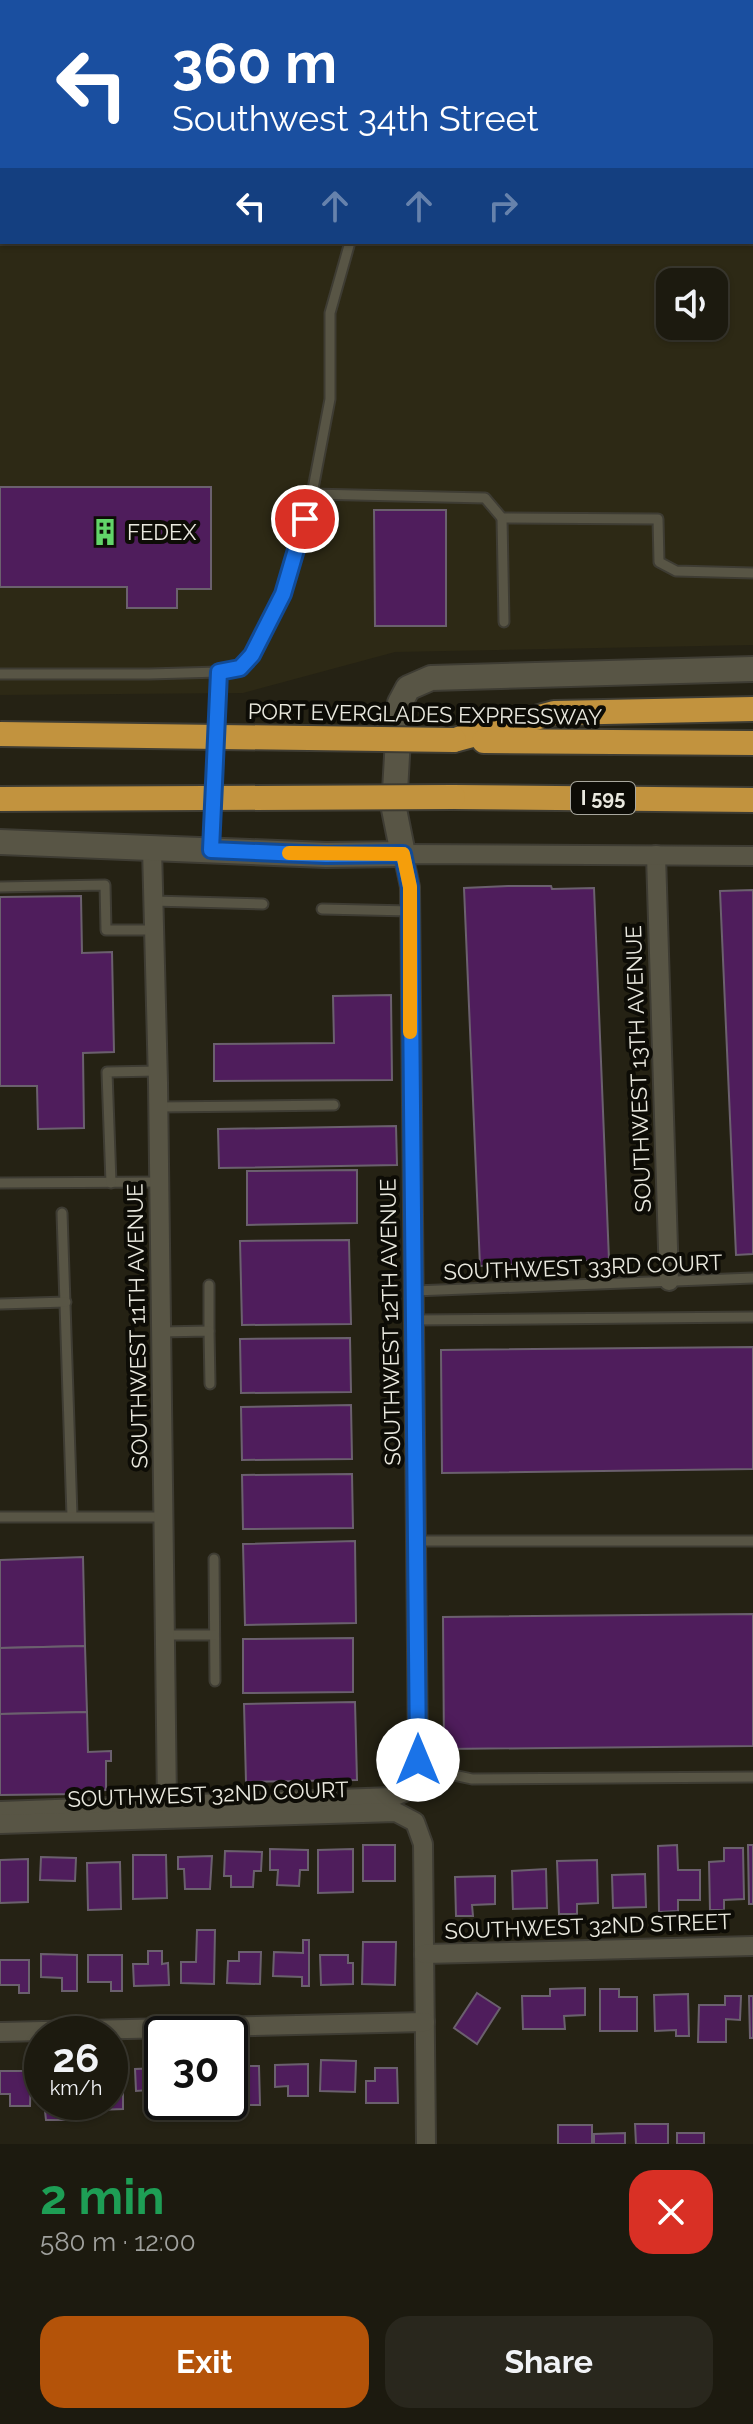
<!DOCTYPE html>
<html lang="en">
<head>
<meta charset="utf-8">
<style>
  :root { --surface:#1c1a0f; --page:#29271d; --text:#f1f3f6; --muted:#a0a19e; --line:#3a382f; --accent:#b45309 }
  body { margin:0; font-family:Raleway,sans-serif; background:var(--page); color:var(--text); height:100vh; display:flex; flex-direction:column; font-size:30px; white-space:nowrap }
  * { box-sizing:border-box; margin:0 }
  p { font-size:26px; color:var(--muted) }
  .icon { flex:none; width:44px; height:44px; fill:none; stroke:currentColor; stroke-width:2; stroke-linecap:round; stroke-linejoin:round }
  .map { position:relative; height:2144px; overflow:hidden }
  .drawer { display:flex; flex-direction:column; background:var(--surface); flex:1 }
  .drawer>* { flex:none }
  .banner { position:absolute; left:0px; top:0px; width:754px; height:244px; box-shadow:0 2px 6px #0004,0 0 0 2px var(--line); background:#1a4fa0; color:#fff; overflow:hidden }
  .tools { position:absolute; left:656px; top:268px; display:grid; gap:16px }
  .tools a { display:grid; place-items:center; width:72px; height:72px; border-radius:16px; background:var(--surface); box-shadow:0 2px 6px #0004,0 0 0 2px var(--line); font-size:40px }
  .speed { position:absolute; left:24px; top:2016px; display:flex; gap:16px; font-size:40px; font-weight:700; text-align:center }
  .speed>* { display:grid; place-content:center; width:104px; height:104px; border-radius:50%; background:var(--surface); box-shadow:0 2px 6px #0004,0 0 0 2px var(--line); line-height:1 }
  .speed small { font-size:20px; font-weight:400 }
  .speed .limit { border:4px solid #111; border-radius:12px; background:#fff; color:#111 }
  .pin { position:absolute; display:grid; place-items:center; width:68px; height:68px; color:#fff; margin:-34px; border:4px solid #fff; border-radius:50%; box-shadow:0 2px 8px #0007 }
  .me { position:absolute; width:88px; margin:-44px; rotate:0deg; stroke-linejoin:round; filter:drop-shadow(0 0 6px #0008) }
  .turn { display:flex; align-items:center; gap:28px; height:168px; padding:0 40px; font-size:36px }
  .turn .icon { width:104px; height:104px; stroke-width:2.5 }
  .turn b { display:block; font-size:56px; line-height:68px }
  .lanes { display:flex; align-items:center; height:76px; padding:0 40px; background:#0003; justify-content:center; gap:40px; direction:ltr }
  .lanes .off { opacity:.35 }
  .round { display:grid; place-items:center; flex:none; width:84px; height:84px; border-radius:24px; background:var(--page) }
  .summary { display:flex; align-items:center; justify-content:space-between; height:136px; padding:0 40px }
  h1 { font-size:48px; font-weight:700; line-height:60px; color:#1e9e55 }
  .button { display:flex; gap:16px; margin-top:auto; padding:16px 40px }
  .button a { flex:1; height:92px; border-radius:24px; background:var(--accent); color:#fff; font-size:32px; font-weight:700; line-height:92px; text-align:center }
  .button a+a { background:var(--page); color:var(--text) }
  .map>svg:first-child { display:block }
  .built { fill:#2d2915; fill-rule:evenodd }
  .building { fill:#4f1d5c; stroke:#6b606e; stroke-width:2 }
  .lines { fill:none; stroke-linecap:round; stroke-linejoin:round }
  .lane-casing { stroke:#3e3c33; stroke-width:13 }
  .street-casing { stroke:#3e3c33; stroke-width:22 }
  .secondary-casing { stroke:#3e3c33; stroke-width:28 }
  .highway-casing { stroke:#3e3c33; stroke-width:28 }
  .lane { stroke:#585545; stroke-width:9 }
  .street { stroke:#585545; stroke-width:18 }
  .secondary { stroke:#585545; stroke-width:24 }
  .highway { stroke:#c2933e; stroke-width:24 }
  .highway-bridge-casing { stroke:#3e3c33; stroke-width:28; stroke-linecap:butt }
  .highway-bridge { stroke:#c2933e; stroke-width:24 }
  .route-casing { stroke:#114b97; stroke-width:20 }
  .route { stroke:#1a73e8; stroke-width:14 }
  .slow { stroke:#f59e0b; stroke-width:14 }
  .labels { text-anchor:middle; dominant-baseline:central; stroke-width:8; stroke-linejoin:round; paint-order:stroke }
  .shield { fill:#0d0c06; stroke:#a8a79e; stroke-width:2 }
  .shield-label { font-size:20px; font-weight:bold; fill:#eae9df }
  .poi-label { font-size:22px; fill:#eae9df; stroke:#0d0c06; text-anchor:start }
  .street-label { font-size:22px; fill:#eae9df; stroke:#0d0c06 }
</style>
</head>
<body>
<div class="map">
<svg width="753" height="2144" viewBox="0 0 753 2144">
  <rect width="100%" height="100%" fill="#252214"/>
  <!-- built -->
  <path class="built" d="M0,0H753V645L395,652L243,693L0,695ZM2,2H752V242H2ZM670,282H714V326H670Z"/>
  <!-- building -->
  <g class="building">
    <path d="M0,487H211V589H177V608H127V587H0Z"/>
    <path d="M374,510H446V626H375Z"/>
    <path d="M508,886H551L552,889L594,888L609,1260L480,1266L464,888Z"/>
    <path d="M753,890V1254L736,1255L720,891Z"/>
    <path d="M81,896L82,953L112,952L114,1052L83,1053L84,1128L38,1129L37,1086H0V897Z"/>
    <path d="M391,995L392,1080L214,1081V1044L334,1043L333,996Z"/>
    <path d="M396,1126L397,1165L219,1168L218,1129Z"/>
    <path d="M357,1170V1223L247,1225V1171Z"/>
    <path d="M349,1240L351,1324L242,1325L240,1241Z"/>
    <path d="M350,1338L351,1392L241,1393L240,1339Z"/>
    <path d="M753,1347V1469L442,1473L441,1350Z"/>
    <path d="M351,1405L352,1459L242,1460L241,1407Z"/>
    <path d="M352,1474L353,1528L243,1529L242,1475Z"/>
    <path d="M355,1541L356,1623L245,1625L243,1544Z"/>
    <path d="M83,1557L85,1646L0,1648V1560Z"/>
    <path d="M753,1614V1746L444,1749L443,1617Z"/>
    <path d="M353,1638V1692L243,1693V1639Z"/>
    <path d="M85,1646L87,1712L0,1714V1648Z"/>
    <path d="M355,1702L357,1780L246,1782L244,1704Z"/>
    <path d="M87,1712L88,1752L111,1751V1761H106V1790L79,1791V1794L0,1795V1714Z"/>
    <rect x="363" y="1845" width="32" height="36"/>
    <path d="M677,1845L678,1870H700V1900H678V1911L659,1912L658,1846Z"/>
    <path d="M748,1845H753V1904H749Z"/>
    <path d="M724,1848H743L744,1899L724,1900V1910H710L709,1862L724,1861Z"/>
    <path d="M270,1849L308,1850V1870H300L299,1886L277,1885L278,1870H270Z"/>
    <path d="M353,1849V1892L318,1893V1850Z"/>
    <path d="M225,1851L262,1852L261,1871H254L253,1887H231V1876H224Z"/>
    <path d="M133,1855H166L167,1898L133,1899Z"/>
    <path d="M212,1856L210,1889H185L184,1869H178V1857Z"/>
    <path d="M41,1857L76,1858L75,1881L40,1880Z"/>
    <path d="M28,1859V1902L0,1903V1860Z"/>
    <path d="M597,1860L598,1903L577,1904V1914H559L557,1861Z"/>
    <path d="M120,1862L121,1909L88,1910L87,1863Z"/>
    <path d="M546,1869L547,1908L513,1909L512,1871Z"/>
    <path d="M645,1874L646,1907L613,1908L612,1875Z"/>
    <path d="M495,1876V1904L472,1905L473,1916H456L455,1877Z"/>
    <path d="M197,1930H215L214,1984L181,1983V1962H196Z"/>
    <path d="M303,1940H309V1986H302V1977L273,1976L274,1952L303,1953Z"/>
    <path d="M363,1942H396L395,1985L362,1984Z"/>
    <path d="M148,1951H162V1964L168,1963L169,1985L134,1986L133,1964H148Z"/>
    <path d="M239,1952H261L260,1984L227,1983L228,1961H239Z"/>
    <path d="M41,1954L77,1955V1991H62V1978L41,1977Z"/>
    <path d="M88,1955H122V1991H111V1982H88Z"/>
    <path d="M320,1955H348V1963H353V1984L321,1985Z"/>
    <path d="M0,1960H29V1993H19V1985H0Z"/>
    <path d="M585,1988V2015L564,2016L565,2029H523L522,1996H550V1989Z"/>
    <path d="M600,1989H619V1997H637V2031H600Z"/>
    <path d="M477,1993L500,2008L477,2044L454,2028Z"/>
    <path d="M688,1994L689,2036H676V2030L655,2031L654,1995Z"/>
    <path d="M725,1996H741L740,2020L726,2019V2042H698L699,2005H725Z"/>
    <path d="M749,1996H753V2038H750Z"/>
    <path d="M321,2060L356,2061L355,2092L320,2091Z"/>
    <path d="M308,2064V2096H288V2086L275,2087V2065Z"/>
    <path d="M230,2066H259L260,2105H241V2088H230Z"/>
    <path d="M162,2068V2102H170V2112H149V2090L136,2091L135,2069Z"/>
    <path d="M375,2068H397L398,2103H366V2081H375Z"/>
    <path d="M110,2069H123V2109L97,2110V2102H110Z"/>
    <path d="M0,2071H31L30,2106H10V2094H0Z"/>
    <path d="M44,2102H74V2120H46Z"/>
    <path d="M635,2124H668V2144H636Z"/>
    <rect x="558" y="2125" width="34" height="19"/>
    <path d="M625,2133V2144H594V2134Z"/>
    <rect x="677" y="2133" width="27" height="11"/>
  </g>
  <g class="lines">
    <!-- lane casing -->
    <g class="lane-casing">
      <g id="lane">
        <path d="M599,0L604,2"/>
        <path d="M381,2V0"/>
        <path d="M752,95L753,96"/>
        <path d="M312,494L485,498L502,518L658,519L659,562L676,571L753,573"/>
        <path d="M502,518L504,622"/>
        <path d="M0,674H149L219,672L240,668L252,655L283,594L312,494L330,399V313L350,242"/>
        <path d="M211,847L219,672"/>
        <path d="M0,887L105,885L106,930H154"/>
        <path d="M153,901L263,904"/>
        <path d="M322,909L410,911"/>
        <path d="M158,1107L334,1105"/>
        <path d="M0,1183L159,1182"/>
        <path d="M111,1183L107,1072L158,1071"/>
        <path d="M62,1213L72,1516"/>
        <path d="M209,1285V1331"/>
        <path d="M414,1291L753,1278"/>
        <path d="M0,1304L66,1302"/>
        <path d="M414,1320L753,1317"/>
        <path d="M161,1332L209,1331L210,1384"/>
        <path d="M0,1517H163"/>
        <path d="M416,1541H753"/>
        <path d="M214,1559L215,1681"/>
        <path d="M164,1635H214"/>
        <path d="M418,1760L430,1770L472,1779L753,1777"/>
      </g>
    </g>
    <!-- street casing -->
    <g class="street-casing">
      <g id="street">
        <path d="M152,848L158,1083L167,1805"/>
        <path d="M656,855L669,1281"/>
        <path d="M0,1811L393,1797L411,1789L418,1760L410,887L403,854L753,856"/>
        <path d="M0,1824L396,1812L415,1822L423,1844L426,2144"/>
        <path d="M424,1954L753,1946"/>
        <path d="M0,2032L425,2022"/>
      </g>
    </g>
    <!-- secondary casing -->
    <g class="secondary-casing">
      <path id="secondary" d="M0,842L326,855L403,854L394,809L400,703L408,688L431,678L753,669"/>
    </g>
    <!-- highway casing -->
    <g class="highway-casing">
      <g id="highway">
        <path d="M454,740L554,713L753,709"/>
        <path d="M484,741L753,743"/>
        <path d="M453,797L753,800"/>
      </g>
    </g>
    <!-- lane -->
    <use href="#lane" class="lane"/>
    <!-- street -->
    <use href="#street" class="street"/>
    <!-- secondary -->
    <use href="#secondary" class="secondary"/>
    <!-- highway -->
    <use href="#highway" class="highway"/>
    <!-- highway-bridge casing -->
    <g class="highway-bridge-casing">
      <g id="highway-bridge">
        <path d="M0,734L454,740"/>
        <path d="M0,799L453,797"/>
      </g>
    </g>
    <!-- highway-bridge -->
    <use href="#highway-bridge" class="highway-bridge"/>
  </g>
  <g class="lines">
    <!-- route casing -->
    <g class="route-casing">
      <path id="route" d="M305,519L283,594L252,655L240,668L219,672L211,850L326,855L403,854L410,887L418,1760"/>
    </g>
    <!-- route -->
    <use href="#route" class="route"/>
    <!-- slow -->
    <path class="slow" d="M289,853L403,854L410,887V1032"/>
  </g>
  <!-- icons -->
  <defs>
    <g id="building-bare" transform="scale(2.16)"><path d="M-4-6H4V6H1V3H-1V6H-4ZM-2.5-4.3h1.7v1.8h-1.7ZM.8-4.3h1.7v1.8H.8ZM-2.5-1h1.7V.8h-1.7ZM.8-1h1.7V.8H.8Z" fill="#62d469" stroke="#0d0c06" stroke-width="2.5" paint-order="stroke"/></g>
  </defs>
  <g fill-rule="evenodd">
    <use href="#building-bare" x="105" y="532"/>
  </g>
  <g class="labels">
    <!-- shield labels -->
    <rect class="shield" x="571" y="782" width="64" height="32" rx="6"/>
    <g class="shield-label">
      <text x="603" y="798">I 595</text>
    </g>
    <!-- poi labels -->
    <g class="poi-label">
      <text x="127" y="532">FEDEX</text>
    </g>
    <!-- street labels -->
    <g class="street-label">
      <text transform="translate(425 714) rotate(1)">PORT EVERGLADES EXPRESSWAY</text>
      <text transform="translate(638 1069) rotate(-92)">SOUTHWEST 13TH AVENUE</text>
      <text transform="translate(583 1267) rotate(-2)">SOUTHWEST 33RD COURT</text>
      <text transform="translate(390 1322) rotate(-91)">SOUTHWEST 12TH AVENUE</text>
      <text transform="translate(137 1326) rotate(-91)">SOUTHWEST 11TH AVENUE</text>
      <text transform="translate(208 1794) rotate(-2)">SOUTHWEST 32ND COURT</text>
      <text transform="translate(588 1926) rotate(-2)">SOUTHWEST 32ND STREET</text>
    </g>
  </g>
</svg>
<div class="tools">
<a><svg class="icon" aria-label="sound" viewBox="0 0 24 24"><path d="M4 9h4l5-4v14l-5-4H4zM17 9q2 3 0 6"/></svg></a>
</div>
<div class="speed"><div>26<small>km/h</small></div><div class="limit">30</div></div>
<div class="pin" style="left:305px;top:519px;background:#d93025"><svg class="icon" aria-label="arrive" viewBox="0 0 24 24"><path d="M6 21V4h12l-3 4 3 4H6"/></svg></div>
<svg class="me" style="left:418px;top:1760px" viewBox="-20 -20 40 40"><circle r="19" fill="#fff"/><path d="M0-13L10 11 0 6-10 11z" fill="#1a73e8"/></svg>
<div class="banner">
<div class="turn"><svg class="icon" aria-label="left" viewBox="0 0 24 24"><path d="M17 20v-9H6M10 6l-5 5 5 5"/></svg><div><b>360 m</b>Southwest 34th Street</div></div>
<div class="lanes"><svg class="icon" aria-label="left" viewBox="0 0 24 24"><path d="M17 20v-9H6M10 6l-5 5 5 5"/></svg><svg class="icon off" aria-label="ahead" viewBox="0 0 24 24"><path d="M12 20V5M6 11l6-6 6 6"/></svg><svg class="icon off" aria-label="ahead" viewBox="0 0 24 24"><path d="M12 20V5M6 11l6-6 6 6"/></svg><svg class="icon off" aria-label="right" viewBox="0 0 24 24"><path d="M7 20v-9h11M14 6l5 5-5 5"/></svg></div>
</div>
</div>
<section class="drawer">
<div class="summary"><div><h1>2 min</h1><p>580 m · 12:00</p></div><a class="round" style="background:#d93025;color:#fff"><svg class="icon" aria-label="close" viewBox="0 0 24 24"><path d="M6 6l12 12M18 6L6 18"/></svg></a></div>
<div class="button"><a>Exit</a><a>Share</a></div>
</section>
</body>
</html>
